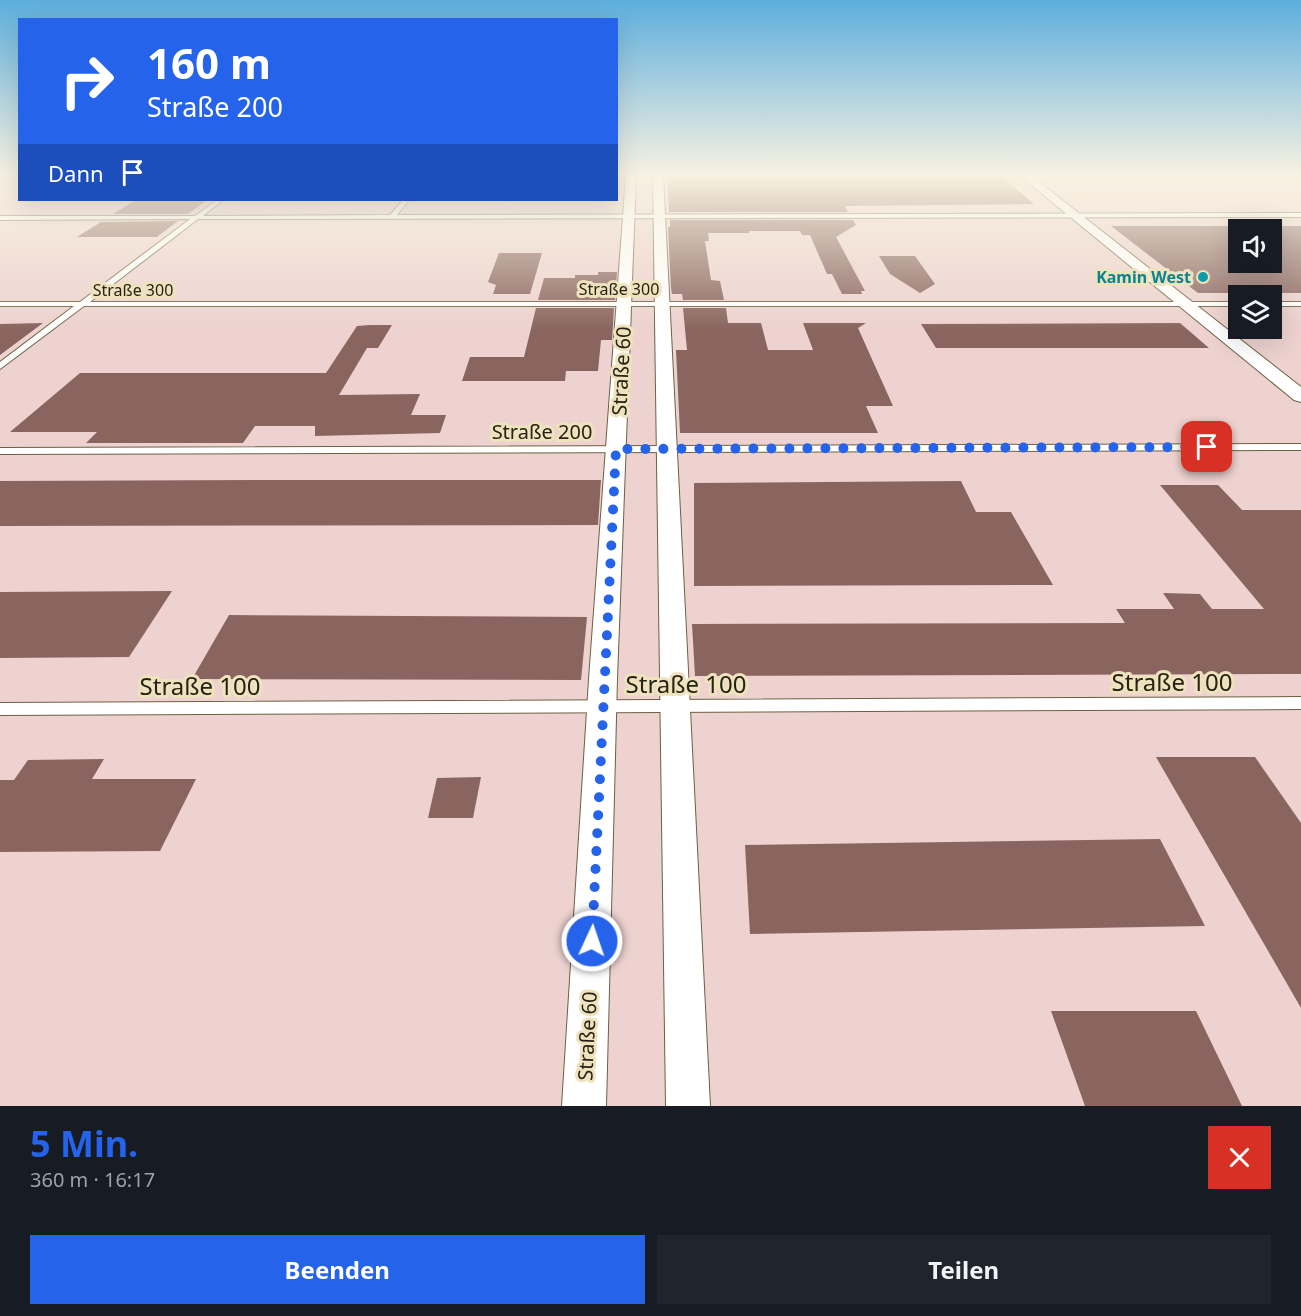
<!DOCTYPE html>
<html lang="de">
<head>
<meta charset="utf-8">
<style>
  :root { --surface:#171b24; --page:#20242c; --text:#f1f3f6; --muted:#9ea1a6; --accent:#2563eb }
  body { margin:0; font-family:"Noto Sans",sans-serif; background:var(--page); color:var(--text); height:100vh; display:flex; flex-direction:column; font-size:22px; white-space:nowrap }
  * { box-sizing:border-box; margin:0 }
  p { font-size:20px; color:var(--muted) }
  .icon { flex:none; width:33px; height:33px; fill:none; stroke:currentColor; stroke-width:2; stroke-linecap:round; stroke-linejoin:round }
  .map { position:relative; height:1106px; overflow:hidden }
  .side { display:flex; flex-direction:column; background:var(--surface); flex:1 }
  .side>* { flex:none }
  .hud { position:absolute; left:18px; top:18px; width:600px; height:183px; border-radius:0px; box-shadow:0 6px 24px #0002; background:#2563eb; color:#fff; overflow:hidden }
  .fabs { position:absolute; left:1228px; top:219px; display:grid; gap:12px }
  .fabs a { display:grid; place-items:center; width:54px; height:54px; border-radius:0px; background:var(--surface); box-shadow:0 6px 24px #0002; font-size:30px }
  .pin { position:absolute; display:grid; place-items:center; width:51px; height:51px; color:#fff; margin:-26px; border-radius:12px; box-shadow:0 3px 9px #0006 }
  .me { position:absolute; width:66px; margin:-33px; rotate:3deg; stroke-linejoin:round; filter:drop-shadow(0 0 4px #0008) }
  .turn { display:flex; align-items:center; gap:21px; height:126px; padding:0 30px; font-size:27px }
  .turn .icon { width:78px; height:78px; stroke-width:2.5 }
  .turn b { display:block; font-size:42px; line-height:51px }
  .then { display:flex; align-items:center; height:57px; padding:0 30px; background:#0003; gap:12px; font-size:22px }
  .round { display:grid; place-items:center; flex:none; width:63px; height:63px; border-radius:0px; background:var(--page) }
  .summary { display:flex; align-items:center; justify-content:space-between; height:102px; padding:0 30px }
  h1 { font-size:36px; font-weight:700; line-height:45px; color:var(--accent) }
  .action { display:flex; gap:12px; margin-top:auto; padding:12px 30px }
  .action a { flex:1; height:69px; border-radius:0px; background:var(--accent); color:#fff; font-size:24px; font-weight:700; line-height:69px; text-align:center }
  .action a+a { background:var(--page); color:var(--text) }
  .map>svg:first-child { display:block }
  .industrial { fill:#edd2cf; fill-rule:evenodd }
  .building { fill:#8a655f; fill-rule:evenodd }
  .lines { fill:none; stroke-linecap:round; stroke-linejoin:round }
  .service-casing { stroke:#6d6141; stroke-width:2 }
  .minor-casing { stroke:#6d6141; stroke-width:2 }
  .service { fill:#fff; fill-rule:evenodd }
  .minor { fill:#fff; fill-rule:evenodd }
  .route { stroke:#2563eb; stroke-width:10; stroke-dasharray:0 18 }
  .culture-dot { fill:#0f9aa8; stroke:#efe3be; stroke-width:2 }
  .labels { text-anchor:middle; dominant-baseline:central; stroke-width:6; stroke-linejoin:round; paint-order:stroke }
  .far-culture-label { font-size:16px; font-weight:bold; fill:#0d838f; stroke:#efe3be; text-anchor:end }
  .far-street-label { font-size:16px; fill:#272215; stroke:#efe3be }
  .street-label { font-size:20px; fill:#272215; stroke:#efe3be }
  .near-street-label { font-size:24px; fill:#272215; stroke:#efe3be }
</style>
</head>
<body>
<div class="map">
<svg width="1301" height="1106" viewBox="0 0 1301 1106">
  <rect width="100%" height="100%" fill="#efe3be"/>
  <!-- industrial -->
  <path class="industrial" d="M0,175H19L20,200H616L617,175H1301V1106H0ZM1239,230H1272V262H1239ZM1239,296H1272V328H1239Z"/>
  <!-- building -->
  <g class="building">
    <path d="M667,175H989L991,177H1002L1034,204L845,206L848,212H669Z"/>
    <path d="M136,200H207L188,214H113Z"/>
    <path d="M670,220H853L856,225L836,237L865,291H861L862,294H842L832,274H827L810,235H802L800,231H749V233H708L709,241H705L711,280L720,281L724,300H683L682,294H672L671,288L668,227H670Z"/>
    <path d="M178,221L157,237H77L101,222Z"/>
    <path d="M1111,226H1301V293H1198ZM1239,230H1272V262H1239Z"/>
    <path d="M499,253H542L530,294H493L496,285L488,282Z"/>
    <path d="M879,256H915L935,284L920,293L890,274Z"/>
    <path d="M598,272H617L615,300H538L544,278H575V275H598Z"/>
    <path d="M536,308H614L612,340H601L598,371H566L565,381H462L470,357H524Z"/>
    <path d="M683,308H726L728,323H761L768,350H813L803,323H866L858,328L893,406H866L878,433H680L676,350H687Z"/>
    <path d="M43,323L0,355V324Z"/>
    <path d="M1180,323L1209,348H936L921,324Z"/>
    <path d="M369,325H392L378,348H367L339,395L420,394L411,415H446L440,433L315,436V426H255L243,443H86L97,432H10L80,373H326L357,326Z"/>
    <path d="M264,480H601L598,525L0,526V481Z"/>
    <path d="M961,481L976,512H1011L1053,585L694,586V483Z"/>
    <path d="M1160,485H1218L1242,510H1301V674L695,676L692,624L1125,623L1116,609H1174L1163,593L1200,594L1212,609H1264Z"/>
    <path d="M172,591L129,657L0,658V592Z"/>
    <path d="M229,615L587,617L581,680L192,679Z"/>
    <path d="M1156,757H1255L1301,823V1008Z"/>
    <path d="M104,759L92,779H196L160,851L0,852V780H14L28,760Z"/>
    <path d="M481,777L473,818H428L437,778Z"/>
    <path d="M1160,839L1205,926L750,934L745,845Z"/>
    <path d="M1051,1011H1196L1242,1106H1085Z"/>
  </g>
  <g class="lines">
    <!-- service casing -->
    <g class="service-casing">
      <g id="service">
        <path d="M217,200H223L203,216L390,215L403,200H409L397,215L1301,213V217L198,219L90,302H1239V306H84L0,369V362L74,306H0V302H80L190,219L0,220V216H195Z"/>
        <rect x="1272" y="302" width="29" height="4"/>
        <path d="M1301,444V450L0,454V448Z"/>
        <path d="M1301,697V709L0,715V703Z"/>
      </g>
    </g>
    <!-- minor casing -->
    <g class="minor-casing">
      <g id="minor">
        <path d="M626,175H636L617,679L606,1106H562L589,679Z"/>
        <path d="M653,175H663L710,1106H666Z"/>
        <path d="M1019,175H1030L1301,387V402L1294,400Z"/>
      </g>
    </g>
    <!-- service -->
    <use href="#service" class="service"/>
    <!-- minor -->
    <use href="#minor" class="minor"/>
  </g>
  <!-- sky -->
  <linearGradient id="sky" x2="0" y2="1"><stop stop-color="#5daedd"/><stop offset="0.53" stop-color="#f8f2e2"/><stop offset="1" stop-color="#f8f2e2" stop-opacity="0"/></linearGradient>
  <rect width="1301" height="330" fill="url(#sky)"/>
  <g class="lines">
    <!-- route -->
    <path class="route" d="M592,941L616,449L1207,447"/>
  </g>
  <!-- markers -->
  <circle class="culture-dot" cx="1203" cy="277" r="6"/>
  <g class="labels">
    <!-- far-culture labels -->
    <g class="far-culture-label">
      <text x="1191" y="277">Kamin West</text>
    </g>
    <!-- far-street labels -->
    <g class="far-street-label">
      <text x="619" y="289">Straße 300</text>
      <text x="133" y="290">Straße 300</text>
    </g>
    <!-- street labels -->
    <g class="street-label">
      <text transform="translate(621 371) rotate(-87)">Straße 60</text>
      <text x="542" y="431">Straße 200</text>
      <text transform="translate(587 1036) rotate(-87)">Straße 60</text>
    </g>
    <!-- near-street labels -->
    <g class="near-street-label">
      <text x="1172" y="681">Straße 100</text>
      <text x="686" y="683">Straße 100</text>
      <text x="200" y="685">Straße 100</text>
    </g>
  </g>
</svg>
<div class="fabs">
<a><svg class="icon" aria-label="sound" viewBox="0 0 24 24"><path d="M4 9h4l5-4v14l-5-4H4zM17 9q2 3 0 6"/></svg></a>
<a><svg class="icon" aria-label="layers" viewBox="0 0 24 24"><path d="M12 4l9 5-9 5-9-5zM3 14l9 5 9-5"/></svg></a>
</div>
<div class="pin" style="left:1207px;top:447px;background:#d93025"><svg class="icon" aria-label="arrive" viewBox="0 0 24 24"><path d="M6 21V4h12l-3 4 3 4H6"/></svg></div>
<svg class="me" style="left:592px;top:941px" viewBox="-20 -20 40 40"><circle r="17" fill="#2563eb" stroke="#fff" stroke-width="3"/><path d="M0-11L8 9 0 5-8 9z" fill="#fff"/></svg>
<div class="hud">
<div class="turn"><svg class="icon" aria-label="right" viewBox="0 0 24 24"><path d="M7 20v-9h11M14 6l5 5-5 5"/></svg><div><b>160 m</b>Straße 200</div></div>
<div class="then">Dann<svg class="icon" aria-label="arrive" viewBox="0 0 24 24"><path d="M6 21V4h12l-3 4 3 4H6"/></svg></div>
</div>
</div>
<section class="side">
<div class="summary"><div><h1>5 Min.</h1><p>360 m · 16:17</p></div><a class="round" style="background:#d93025;color:#fff"><svg class="icon" aria-label="close" viewBox="0 0 24 24"><path d="M6 6l12 12M18 6L6 18"/></svg></a></div>
<div class="action"><a>Beenden</a><a>Teilen</a></div>
</section>
</body>
</html>
